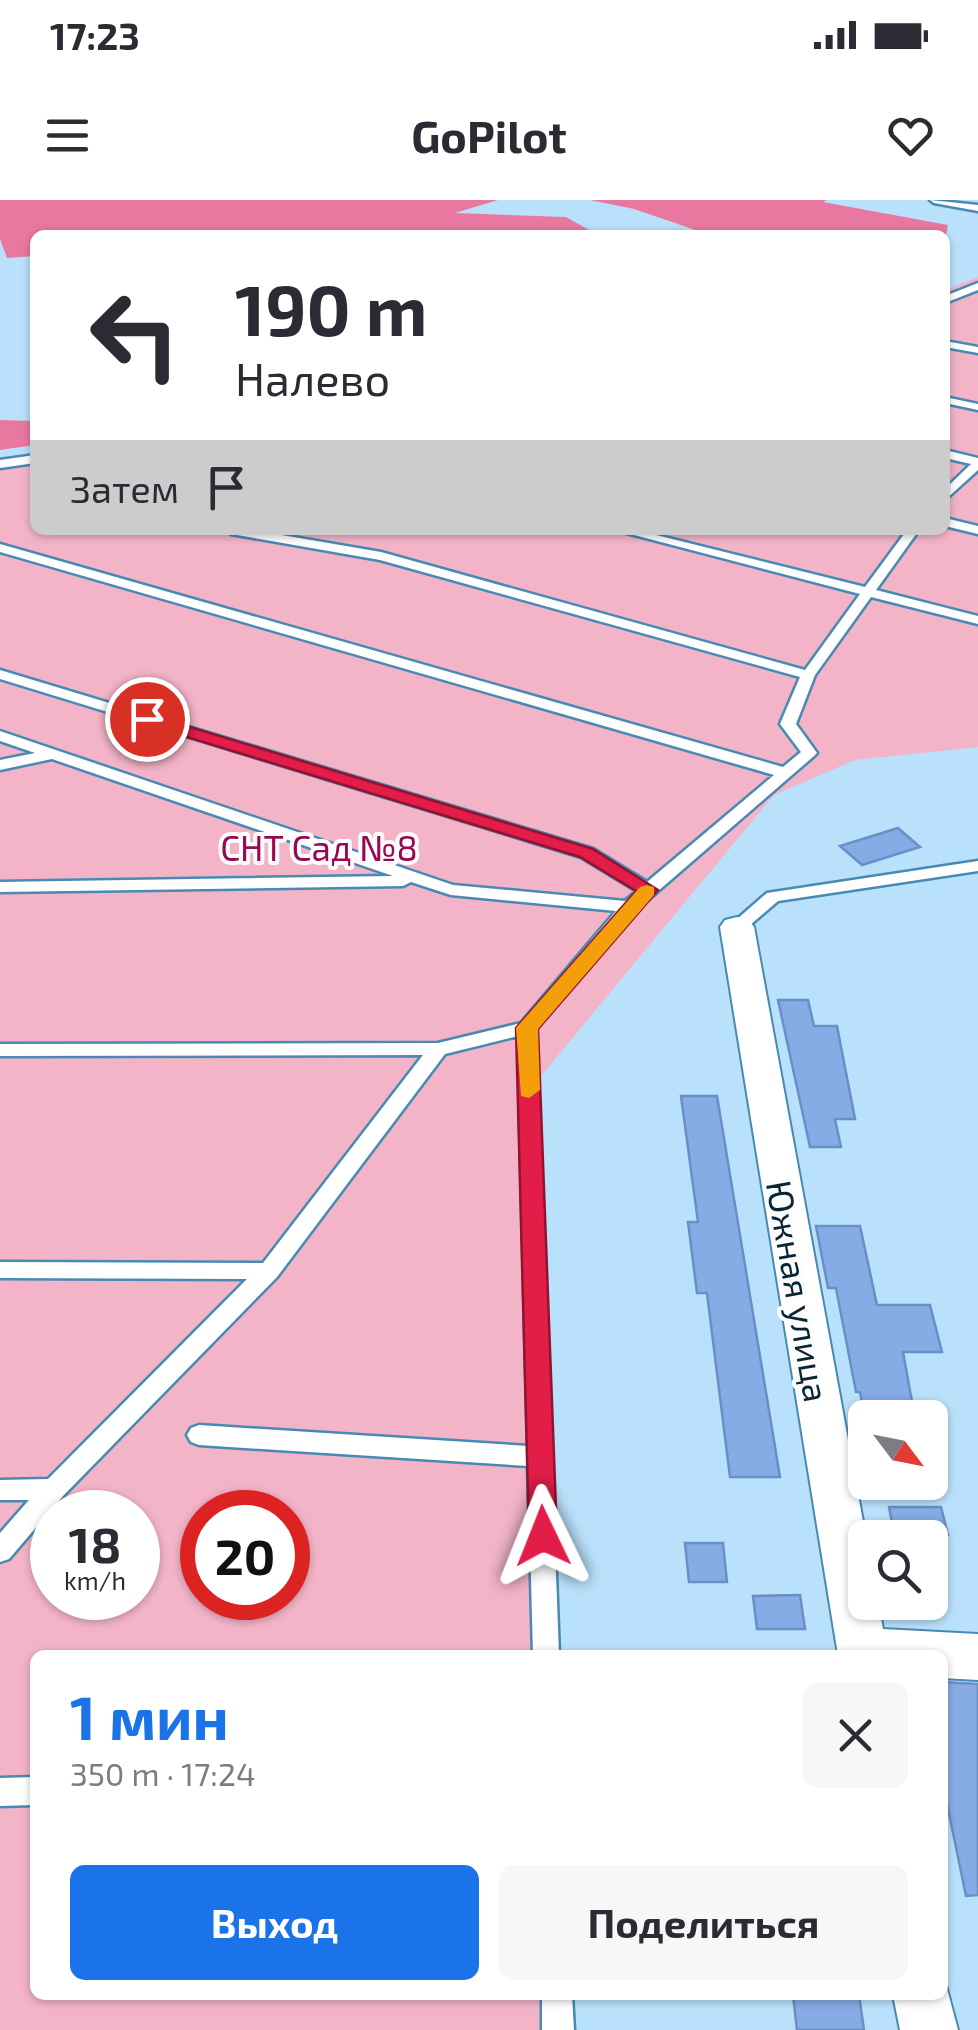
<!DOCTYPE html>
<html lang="ru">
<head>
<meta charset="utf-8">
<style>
  :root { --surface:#fff; --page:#f7f7f7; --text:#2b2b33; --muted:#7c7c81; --accent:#1a73e8 }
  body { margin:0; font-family:"Exo 2",sans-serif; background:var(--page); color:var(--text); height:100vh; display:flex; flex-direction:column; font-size:38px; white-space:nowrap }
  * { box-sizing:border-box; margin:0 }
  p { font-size:32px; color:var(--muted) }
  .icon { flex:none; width:55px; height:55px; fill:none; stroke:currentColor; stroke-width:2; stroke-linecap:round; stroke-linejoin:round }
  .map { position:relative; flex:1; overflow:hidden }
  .panel { position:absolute; left:30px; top:1450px; width:918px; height:350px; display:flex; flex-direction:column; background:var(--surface); border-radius:15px; box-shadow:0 2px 8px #0004 }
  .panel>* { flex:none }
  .banner { position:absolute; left:30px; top:30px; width:920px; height:305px; border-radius:15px; box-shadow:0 2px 8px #0004; background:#fff; color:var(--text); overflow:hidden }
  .needle { width:65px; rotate:122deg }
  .buttons { position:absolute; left:848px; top:1200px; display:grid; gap:20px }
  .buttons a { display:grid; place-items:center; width:100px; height:100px; border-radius:15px; background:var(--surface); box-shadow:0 2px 8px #0004; font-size:50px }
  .speed { position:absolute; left:30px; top:1290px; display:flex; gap:20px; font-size:50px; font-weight:700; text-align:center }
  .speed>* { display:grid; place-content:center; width:130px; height:130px; border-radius:50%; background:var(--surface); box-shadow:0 2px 8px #0004; line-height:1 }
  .speed small { font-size:25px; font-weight:400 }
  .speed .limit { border:15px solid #d22; background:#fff; color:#111 }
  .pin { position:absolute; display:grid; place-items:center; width:85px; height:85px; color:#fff; margin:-42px; border:5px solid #fff; border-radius:50%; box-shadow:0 2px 10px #0007 }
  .me { position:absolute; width:110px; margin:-55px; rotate:358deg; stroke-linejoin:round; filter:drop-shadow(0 0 8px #0008) }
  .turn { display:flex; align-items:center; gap:35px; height:210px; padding:0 40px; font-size:45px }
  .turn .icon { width:130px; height:130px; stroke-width:2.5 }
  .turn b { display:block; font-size:70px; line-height:85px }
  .then { display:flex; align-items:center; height:95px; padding:0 40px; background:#0003; gap:20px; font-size:38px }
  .round { display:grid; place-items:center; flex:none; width:105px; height:105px; border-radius:15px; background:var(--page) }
  .summary { display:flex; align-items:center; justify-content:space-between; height:170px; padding:0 40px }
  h1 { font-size:60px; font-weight:700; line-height:75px; color:var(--accent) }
  .button { display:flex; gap:20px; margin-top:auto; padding:20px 40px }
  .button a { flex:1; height:115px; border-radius:15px; background:var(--accent); color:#fff; font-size:40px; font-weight:700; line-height:115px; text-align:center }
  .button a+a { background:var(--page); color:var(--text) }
  .status { display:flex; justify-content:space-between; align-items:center; height:70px; padding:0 50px; background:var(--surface); direction:ltr }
  .status svg { height:28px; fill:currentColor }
  header { display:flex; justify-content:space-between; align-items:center; height:130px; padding:0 40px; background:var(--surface); font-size:45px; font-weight:700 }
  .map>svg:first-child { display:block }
  .green { fill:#f3b4c8; fill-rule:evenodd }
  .forest { fill:#e978a1 }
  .building { fill:#86abe5; stroke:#6a8ec6; stroke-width:2.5 }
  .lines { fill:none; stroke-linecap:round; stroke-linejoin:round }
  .service-casing { stroke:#478ab4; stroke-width:5 }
  .minor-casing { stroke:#478ab4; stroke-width:4 }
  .service { fill:#fff; fill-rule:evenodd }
  .minor { fill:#fff; fill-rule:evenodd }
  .route { fill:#e11d48; stroke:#92132f; stroke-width:2.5 }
  .slow { fill:#f59e0b }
  .labels { text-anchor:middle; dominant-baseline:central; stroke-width:8; stroke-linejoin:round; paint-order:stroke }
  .park-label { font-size:35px; fill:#980852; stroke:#fcfcfc }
  .street-label { font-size:35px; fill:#082536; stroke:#fcfcfc }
</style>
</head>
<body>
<div class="status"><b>17:23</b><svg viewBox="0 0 49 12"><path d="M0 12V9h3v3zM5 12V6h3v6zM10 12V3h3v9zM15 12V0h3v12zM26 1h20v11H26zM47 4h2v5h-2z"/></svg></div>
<header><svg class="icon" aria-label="menu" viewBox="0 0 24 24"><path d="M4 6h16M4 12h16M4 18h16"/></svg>GoPilot<svg class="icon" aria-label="heart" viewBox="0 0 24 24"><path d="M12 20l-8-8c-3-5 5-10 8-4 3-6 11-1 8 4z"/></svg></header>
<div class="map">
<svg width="978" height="1830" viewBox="0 0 978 1830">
  <rect width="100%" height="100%" fill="#bae1fc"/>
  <!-- green -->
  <path class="green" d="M978,77V547L855,560L774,595L536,882L553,1455H35V1795H563L564,1830H0V258L35,253V330H945V90ZM52,1312H138V1398H52ZM202,1312H288V1398H202Z"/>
  <!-- forest -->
  <g class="forest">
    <path d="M0,0H498L455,13L566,17L598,35H35V56L7,58L0,39Z"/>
    <path d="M590,0H827L823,2L948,25L945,39V35H710L634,9Z"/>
    <path d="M0,220L35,221V245L0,250Z"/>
  </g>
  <!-- building -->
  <g class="building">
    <path d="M898,628L920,647L862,665L840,646Z"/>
    <path d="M778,800H808L814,826H837L855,919H835L841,947H810Z"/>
    <path d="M681,896H717L780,1277H730L707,1093H697L688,1022H698Z"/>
    <path d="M816,1026H860L877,1105H930L942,1152H903L915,1218H865L860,1192H856L836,1088H828Z"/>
    <path d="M889,1307H941L948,1335L895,1338Z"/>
    <path d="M685,1343H723L727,1382H689Z"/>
    <path d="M800,1395L805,1429H757L753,1396Z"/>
    <path d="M942,1482L978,1484V1695L966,1696L946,1599H942Z"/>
    <path d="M793,1795H859L864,1830H797Z"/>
  </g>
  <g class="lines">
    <!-- service casing -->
    <g class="service-casing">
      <g id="service">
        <path d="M930,0L978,5V11L934,3Z"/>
        <path d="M978,83V90L945,103V96Z"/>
        <path d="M945,141L978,147V153L945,147Z"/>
        <path d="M945,197L978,204V210L945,203Z"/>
        <path d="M945,250L978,258V270L945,300V289L971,264L945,258Z"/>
        <path d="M35,255V263L0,268V260Z"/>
        <path d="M945,318L978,326V334L945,326Z"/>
        <path d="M225,330H253L381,352L805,470L860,394L615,330H636L865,387L907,330H919L876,390L978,416V424L871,397L815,475L796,524L817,553L814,556L635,711L536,829L559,1455H533L528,1266L199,1245L191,1242L187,1235L191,1228L199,1225L528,1246L518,836L445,854L277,1077L63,1296L9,1359L0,1362V1333L29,1300H0V1280L48,1279L247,1079L0,1078V1062L263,1063L423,855L0,856V844L438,843L521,823L616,711L451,695L411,682L403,686L0,692V682L393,676L52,559L0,570V560L35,553L0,541V531L453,685L625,701L637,691L581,657L0,479V470L593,649L647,682L774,575L0,352V344L783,567L801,552L780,524L800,477L380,360L231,334Z"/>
        <path d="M978,661V671L778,701L743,731H731L728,727L767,693Z"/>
        <path d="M35,1577V1605L0,1606V1578Z"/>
        <path d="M542,1795H572L574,1830H542Z"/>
      </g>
    </g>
    <!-- minor casing -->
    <g class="minor-casing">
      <g id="minor">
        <path d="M737,717L749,720L754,727L866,1338L865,1402H878L883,1429L978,1434V1480L942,1478V1455H838L720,727L725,720Z"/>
        <path d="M943,1774L958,1830H900L893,1795H942Z"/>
      </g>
    </g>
    <!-- service -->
    <use href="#service" class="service"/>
    <!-- minor -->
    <use href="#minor" class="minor"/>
  </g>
  <!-- route -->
  <path class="route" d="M147,514L593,649L658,690L538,829L557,1336L553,1345L543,1348L533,1345L529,1336L516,828L636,691L580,657L141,523L138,519Z"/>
  <!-- slow -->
  <path class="slow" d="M647,685L654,687V695L538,829L540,890L529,898L521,896L516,828L640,687Z"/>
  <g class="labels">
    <!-- park labels -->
    <g class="park-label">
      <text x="319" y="647">СНТ Сад №8</text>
    </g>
    <!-- street labels -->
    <g class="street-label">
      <text transform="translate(799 1091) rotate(80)">Южная улица</text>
    </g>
  </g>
</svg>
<div class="buttons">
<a><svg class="needle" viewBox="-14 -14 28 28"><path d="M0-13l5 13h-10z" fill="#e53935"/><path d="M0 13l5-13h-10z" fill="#7c7c81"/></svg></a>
<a><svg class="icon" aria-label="search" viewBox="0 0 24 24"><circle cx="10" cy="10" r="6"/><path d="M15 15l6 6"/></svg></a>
</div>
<div class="speed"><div>18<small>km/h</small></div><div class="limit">20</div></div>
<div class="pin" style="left:147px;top:519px;background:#d93025"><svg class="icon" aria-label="arrive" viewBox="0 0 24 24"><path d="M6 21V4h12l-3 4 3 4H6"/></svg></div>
<svg class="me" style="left:543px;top:1336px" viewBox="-20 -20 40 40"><path d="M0-17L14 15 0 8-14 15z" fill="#e11d48" stroke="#fff" stroke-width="4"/></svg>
<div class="banner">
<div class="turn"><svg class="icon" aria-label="left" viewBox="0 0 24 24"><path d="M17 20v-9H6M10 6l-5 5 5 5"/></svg><div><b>190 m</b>Налево</div></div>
<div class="then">Затем<svg class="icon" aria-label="arrive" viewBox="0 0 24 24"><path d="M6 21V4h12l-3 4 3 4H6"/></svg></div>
</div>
<section class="panel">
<div class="summary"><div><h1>1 мин</h1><p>350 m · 17:24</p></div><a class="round"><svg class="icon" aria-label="close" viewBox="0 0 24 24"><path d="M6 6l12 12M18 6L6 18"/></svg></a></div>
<div class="button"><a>Выход</a><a>Поделиться</a></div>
</section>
</div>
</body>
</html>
